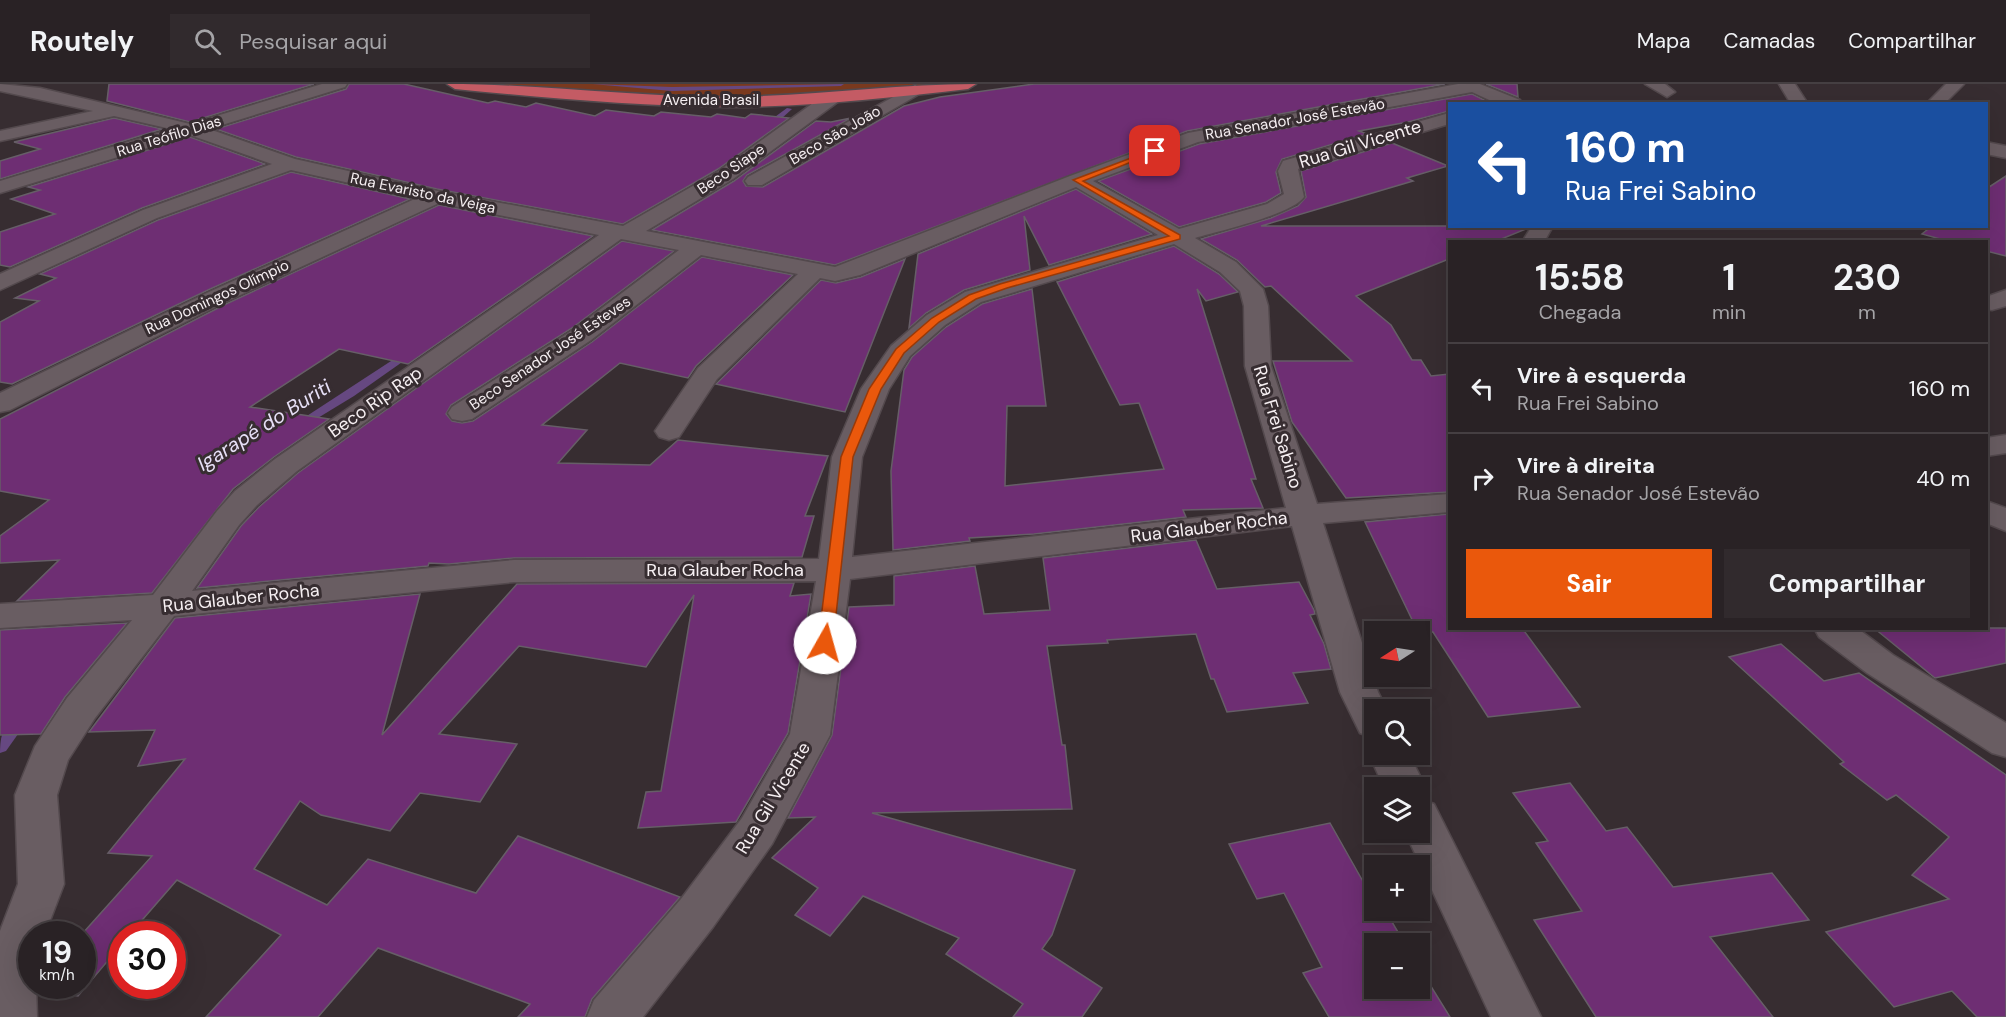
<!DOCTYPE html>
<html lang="pt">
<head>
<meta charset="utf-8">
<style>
  :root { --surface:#292225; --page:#312a2d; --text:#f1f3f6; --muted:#a5a4a7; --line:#453f42; --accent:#ea580c }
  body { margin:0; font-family:"DM Sans",sans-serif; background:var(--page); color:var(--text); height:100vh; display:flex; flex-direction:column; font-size:22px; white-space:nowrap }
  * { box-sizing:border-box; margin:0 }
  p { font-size:20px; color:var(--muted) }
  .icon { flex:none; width:33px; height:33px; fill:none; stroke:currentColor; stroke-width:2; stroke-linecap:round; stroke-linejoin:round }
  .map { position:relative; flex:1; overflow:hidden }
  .side { position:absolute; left:1448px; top:156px; width:540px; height:390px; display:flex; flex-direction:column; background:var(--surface); border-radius:0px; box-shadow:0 6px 24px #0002,0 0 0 2px var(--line) }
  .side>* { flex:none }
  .top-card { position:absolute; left:1448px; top:18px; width:540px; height:126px; border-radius:0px; box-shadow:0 6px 24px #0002,0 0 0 2px var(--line); background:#1a4fa0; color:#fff; overflow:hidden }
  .needle { width:39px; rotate:258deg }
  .fabs { position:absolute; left:1364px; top:537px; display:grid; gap:12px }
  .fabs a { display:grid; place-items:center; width:66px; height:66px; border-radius:0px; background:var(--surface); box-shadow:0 6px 24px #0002,0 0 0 2px var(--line); font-size:30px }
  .speed { position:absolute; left:18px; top:837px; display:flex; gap:12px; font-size:30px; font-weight:700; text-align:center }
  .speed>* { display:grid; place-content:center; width:78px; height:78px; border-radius:50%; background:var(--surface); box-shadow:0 6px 24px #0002,0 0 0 2px var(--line); line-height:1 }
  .speed small { font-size:15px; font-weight:400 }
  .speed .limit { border:9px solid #d22; background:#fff; color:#111 }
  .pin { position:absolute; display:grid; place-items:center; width:51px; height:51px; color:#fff; margin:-26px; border-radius:12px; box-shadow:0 3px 9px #0006 }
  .me { position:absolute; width:66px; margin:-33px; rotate:7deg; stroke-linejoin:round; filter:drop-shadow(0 0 4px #0008) }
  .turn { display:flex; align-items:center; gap:21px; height:126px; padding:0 18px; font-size:27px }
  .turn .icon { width:78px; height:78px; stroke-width:2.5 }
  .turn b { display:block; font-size:42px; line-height:51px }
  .eta { display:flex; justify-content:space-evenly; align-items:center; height:102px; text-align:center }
  .eta b { font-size:36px; font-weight:700; line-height:42px }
  .primary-button { display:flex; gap:12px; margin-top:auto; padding:12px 18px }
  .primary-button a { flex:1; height:69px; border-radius:0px; background:var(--accent); color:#fff; font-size:24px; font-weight:700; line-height:69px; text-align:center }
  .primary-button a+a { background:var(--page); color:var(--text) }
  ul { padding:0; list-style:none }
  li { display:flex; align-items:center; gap:18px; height:90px; padding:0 18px; border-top:2px solid var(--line) }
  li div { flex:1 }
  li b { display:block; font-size:22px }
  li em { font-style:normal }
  header { display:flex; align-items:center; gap:36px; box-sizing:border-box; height:84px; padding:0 30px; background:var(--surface); border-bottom:2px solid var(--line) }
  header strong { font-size:28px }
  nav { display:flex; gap:33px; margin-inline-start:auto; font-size:21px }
  .search { width:420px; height:54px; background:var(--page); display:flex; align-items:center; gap:15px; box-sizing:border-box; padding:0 21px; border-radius:0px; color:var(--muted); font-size:22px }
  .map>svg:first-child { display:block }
  .green { fill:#7a391e }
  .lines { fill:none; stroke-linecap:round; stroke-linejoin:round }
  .stream { fill:#664881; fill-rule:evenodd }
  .building { fill:#6e2e73; stroke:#665e67; stroke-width:1.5 }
  .street-casing { stroke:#53494d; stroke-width:3 }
  .highway-casing { stroke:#53494d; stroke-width:3 }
  .street { fill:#695d62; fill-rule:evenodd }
  .highway { fill:#c45b64; fill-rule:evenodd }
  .route { fill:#ea580c; stroke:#983908; stroke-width:1.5 }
  .labels { text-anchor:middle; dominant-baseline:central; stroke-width:6; stroke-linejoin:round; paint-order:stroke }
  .far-street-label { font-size:15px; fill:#f6eff2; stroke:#372d31 }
  .street-label { font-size:18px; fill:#f6eff2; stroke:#372d31 }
  .water-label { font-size:20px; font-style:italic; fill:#e7e0f7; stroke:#372d31 }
</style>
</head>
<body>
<header>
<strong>Routely</strong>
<div class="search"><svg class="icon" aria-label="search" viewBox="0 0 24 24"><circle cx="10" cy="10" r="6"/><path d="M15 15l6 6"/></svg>Pesquisar aqui</div>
<nav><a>Mapa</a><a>Camadas</a><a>Compartilhar</a></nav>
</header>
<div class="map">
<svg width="2006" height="933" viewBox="0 0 2006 933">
  <rect width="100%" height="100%" fill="#372d31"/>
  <!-- green -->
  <path class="green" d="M465,0H930L791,14H640Z"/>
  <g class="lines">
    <!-- stream -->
    <g class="stream">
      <path d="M592,0L672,3L844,0L841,2L672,7Z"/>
      <path d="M787,24L792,25L770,45H764V41Z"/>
      <path d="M411,264L416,267L415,269L354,312L303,343L299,344L293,341Z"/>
      <path d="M20,630L26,632L28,636L6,667L0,669C0,654 3,635 20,630Z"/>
    </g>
  </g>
  <!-- building -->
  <g class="building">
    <path d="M109,0H314L190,38L107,17Z"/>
    <path d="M349,0H404L488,19L495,17L526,23L536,19L595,32L606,26L654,32L661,28L711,33L717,30L745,34L751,30L789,34L718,85L623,140L437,105L296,73L216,45L346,5Z"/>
    <path d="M1034,0H1445L1187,47L835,181L652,146L734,97L816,37L831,38L851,34L747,91L743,97L746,102L763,103L904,22L940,13Z"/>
    <path d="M1486,0H1517L1518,13Z"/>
    <path d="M1472,10L1492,20H1449V27L1408,38L1359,47L1367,50L1282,75L1276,88L1281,109L1266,118L1179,143L1098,97L1199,60Z"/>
    <path d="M114,34L162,45L0,95V77L40,65L14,58Z"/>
    <path d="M190,53L265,80L142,124L10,183L0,181V148L55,130L11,115L40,106L28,103Z"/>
    <path d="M1392,59L1448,82L1407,94L1413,97L1261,142H1526V145L1494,158H1449V175L1356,212L1391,241L1412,276H1421L1431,292L1449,290V408L1346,414L1292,338L1273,277H1352L1271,202L1265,203L1237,176L1201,155L1271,134L1298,122L1306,113L1301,87Z"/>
    <path d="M291,88L410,115L208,206L12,300L0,298V238L39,217L15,214L56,194L40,190L158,136Z"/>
    <path d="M2006,92V172L1986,167V158H1951L1922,150L1932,142H1986V105Z"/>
    <path d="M1076,105L1152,150L1049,181L1024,132L1030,186L964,206L926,229L909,244L918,170Z"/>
    <path d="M439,121L593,152L408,280L339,265L250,323L329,335L274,373L233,405L152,509L17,517L59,476L0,479V452L49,416L0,407V335L226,220Z"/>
    <path d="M622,157L674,167L572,244L451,321L446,330L452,337L462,339L473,337L592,258L702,173L793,191L696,282L688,294L620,279L542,341L587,346L558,379L650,381L678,356L828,372L805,432H814L802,473L514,474L449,480L429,479L428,482L197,504L241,442L259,423L298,389Z"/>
    <path d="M1174,162L1219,190L1238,208L1206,217L1197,205L1256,395H1251L1263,424L1183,426L1186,433L1034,450L969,454L970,457L893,466L891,387L904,286L912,273L946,243L982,220L1032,205L1046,322H1007L1005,402L1164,385L1139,319L1120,321L1057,198Z"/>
    <path d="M905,175L845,328L716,300L821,196L836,199L861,193Z"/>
    <path d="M1449,430V544H1522L1580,623L1488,633L1433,548H1418L1365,438Z"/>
    <path d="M1196,456L1217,505L1299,498L1314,526L1315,530L1310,531L1324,560L1331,585L1293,589L1308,619L1227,628L1214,595H1211L1196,550L1107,556L1108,559L1047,562L1062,661H1065L1072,725L872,729L1075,786L1052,851L1042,865L1102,904L1082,933H1013L1023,920L946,870L959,854L863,812L830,852L795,831L818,804L772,774L815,733L788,734L832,651L849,523L894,521V492L975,482L984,530L1050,526L1043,474Z"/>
    <path d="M794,499L790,512L811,510L788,649L736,738L638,744L646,708L661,707L694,511L646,583L519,562L439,650L517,660L480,718L420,709L390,747L321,731L300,717L254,785L327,821L368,775L476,809L518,752L680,813L592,915L585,933H518L530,920L378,864L318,933H206L281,851L177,796L130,850H122V860L78,912L38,906V902H82V850L152,772L108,769L185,675L138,682L155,646L89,648L175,534L420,510L382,651L517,500Z"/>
    <path d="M127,539L65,613L41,650L0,651V546Z"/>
    <path d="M1874,544H2006V579L1935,594Z"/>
    <path d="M1781,560L1824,597L1859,589L2006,691V933H1977L1952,907L1894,923L1826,848L1949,815L1912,791L1949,753L1896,711L1887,716L1840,680L1844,678L1729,573Z"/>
    <path d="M1570,699L1606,747L1627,743L1673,803L1772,789L1809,836L1710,853L1773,933H1596L1534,836L1582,827L1536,759L1548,757L1513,709Z"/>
    <path d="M1330,739L1365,801L1369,800L1374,809V826H1385L1405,860H1374V904H1419V883L1450,933H1329L1303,889L1322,883L1284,809L1257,815L1229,760Z"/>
  </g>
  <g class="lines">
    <!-- street casing -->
    <g class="street-casing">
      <g id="street">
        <path d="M0,0L40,4L190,40L322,0H347L345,3L209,45L295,75L437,107L623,142L719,87L827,9L833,8L841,13L839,17L733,95L646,147L835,183L1070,92L1188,49L1458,0H1480L1520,16L1522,20H1498L1472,8L1198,58L1093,97L1179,145L1267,120L1284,110L1278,87L1283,77L1449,29V40L1298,85L1304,113C1291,131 1218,147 1195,154L1236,178L1263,205L1268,222L1271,282L1317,420L1449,410V428L1323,439L1378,608L1387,626H1374V654L1360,649L1340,608L1292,442L850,495L830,651L772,760L713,843L643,933H587L594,916L681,815L742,734L790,650L816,497L514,498L174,532L95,634L68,676L57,711L64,800L45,850H32V902H36L37,933H0V847L18,800L15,711L35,662L67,614L132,536L0,544V520L153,511L217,427L235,407L275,375L599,151L439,119L225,218L10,326L0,328V309L209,208L417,114L291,86L157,134L0,206V190L143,126L272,80L190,51L0,109V97L171,45L114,32L0,57V47L93,27L0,7ZM1076,103L1158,151L965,208L927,231L891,262L861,305L832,373L819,475L514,476L192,507L239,441L257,421L297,387L621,155L679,166L573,246L452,323L448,329L452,335L462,337L472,335L591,256L701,171L798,190L698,284L655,347L659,353L669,356L679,353L717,295L820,194L835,197L860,191ZM1174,160L1220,188L1240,207L1244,222L1245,282L1286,424L852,473L862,373L889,305L910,272L945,241L981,218Z"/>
        <path d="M1645,0H1665L1675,8L1667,13Z"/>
        <path d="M1779,0H1795L1808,20H1791Z"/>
        <path d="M1946,0H1964L1944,20H1926Z"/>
        <path d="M915,1L923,6L921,9L762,101H748L745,97L748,93Z"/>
        <path d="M1986,58L2006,62V74L1986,70Z"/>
        <path d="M1532,142H1553L1544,158H1522Z"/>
        <path d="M2006,206V222L1992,226L1986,225V213Z"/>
        <path d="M2006,351V369L1986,372V354Z"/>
        <path d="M1986,417L2006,424V447L1986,439Z"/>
        <path d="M1814,544H1857L1893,571L2006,639V673L1992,669L1867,589L1819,553Z"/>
        <path d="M1374,660V670H1409L1426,704L1420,715L1434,720L1541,933H1491L1405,748H1419V704H1384L1369,670Z"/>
      </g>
    </g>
    <!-- highway casing -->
    <g class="highway-casing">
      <path id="highway" d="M447,0C541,0 635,13 730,13C812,12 894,0 976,0L968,5C888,14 808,23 727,23C636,22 546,14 455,5Z"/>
    </g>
    <!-- street -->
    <use href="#street" class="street"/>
    <!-- highway -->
    <use href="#highway" class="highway"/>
  </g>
  <!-- route -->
  <path class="route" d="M1152,66L1159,67L1083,97L1180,151V155L1007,204L976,215L939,238L904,269L881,305L853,373L833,559L831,563H820L818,559L841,373L869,305L896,265L932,234L969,211L1000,200L1169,152L1073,96Z"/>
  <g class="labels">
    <!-- far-street labels -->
    <g class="far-street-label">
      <text x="711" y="16">Avenida Brasil</text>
      <text transform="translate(1295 35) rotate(-10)">Rua Senador José Estevão</text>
      <text transform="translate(835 51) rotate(-30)">Beco São João</text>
      <text transform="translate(169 52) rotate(-17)">Rua Teófilo Dias</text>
      <text transform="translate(731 85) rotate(-34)">Beco Siape</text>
      <text transform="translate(423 109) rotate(12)">Rua Evaristo da Veiga</text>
      <text transform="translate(217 213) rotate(-25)">Rua Domingos Olímpio</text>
      <text transform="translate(550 269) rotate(-34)">Beco Senador José Esteves</text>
    </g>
    <!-- street labels -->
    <g class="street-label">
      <text transform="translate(1360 60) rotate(-17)">Rua Gil Vicente</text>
      <text transform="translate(375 318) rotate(-35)">Beco Rip Rap</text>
      <text transform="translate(1278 343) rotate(73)">Rua Frei Sabino</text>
      <text transform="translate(1209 443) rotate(-7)">Rua Glauber Rocha</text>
      <text x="725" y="486">Rua Glauber Rocha</text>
      <text transform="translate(241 514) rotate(-6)">Rua Glauber Rocha</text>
      <text transform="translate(773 714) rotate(-59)">Rua Gil Vicente</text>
    </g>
    <!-- water labels -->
    <g class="water-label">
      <text transform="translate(264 341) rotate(-32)">Igarapé do Buriti</text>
    </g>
  </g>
</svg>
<div class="fabs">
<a><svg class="needle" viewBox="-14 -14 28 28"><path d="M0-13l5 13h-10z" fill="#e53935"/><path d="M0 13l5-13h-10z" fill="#a5a4a7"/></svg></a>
<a><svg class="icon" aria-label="search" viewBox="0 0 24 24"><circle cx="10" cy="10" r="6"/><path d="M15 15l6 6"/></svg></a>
<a><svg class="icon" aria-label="layers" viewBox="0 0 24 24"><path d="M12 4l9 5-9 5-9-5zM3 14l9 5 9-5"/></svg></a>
<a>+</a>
<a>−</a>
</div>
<div class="speed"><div>19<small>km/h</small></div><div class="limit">30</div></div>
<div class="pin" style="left:1155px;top:67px;background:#d93025"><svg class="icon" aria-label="arrive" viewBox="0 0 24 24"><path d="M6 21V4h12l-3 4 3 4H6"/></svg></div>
<svg class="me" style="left:825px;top:559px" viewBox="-20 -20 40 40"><circle r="19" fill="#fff"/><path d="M0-13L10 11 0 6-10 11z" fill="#ea580c"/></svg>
<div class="top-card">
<div class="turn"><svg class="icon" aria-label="left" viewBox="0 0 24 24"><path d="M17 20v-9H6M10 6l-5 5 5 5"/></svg><div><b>160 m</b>Rua Frei Sabino</div></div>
</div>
<section class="side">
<div class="eta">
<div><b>15:58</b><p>Chegada</p></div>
<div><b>1</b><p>min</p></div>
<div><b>230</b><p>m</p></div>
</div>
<ul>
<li><svg class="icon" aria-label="left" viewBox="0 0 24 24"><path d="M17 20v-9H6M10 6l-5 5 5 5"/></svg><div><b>Vire à esquerda</b><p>Rua Frei Sabino</p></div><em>160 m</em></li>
<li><svg class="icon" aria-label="right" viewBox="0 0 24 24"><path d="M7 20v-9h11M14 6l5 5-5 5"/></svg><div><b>Vire à direita</b><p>Rua Senador José Estevão</p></div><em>40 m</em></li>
</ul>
<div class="primary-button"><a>Sair</a><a>Compartilhar</a></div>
</section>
</div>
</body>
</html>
